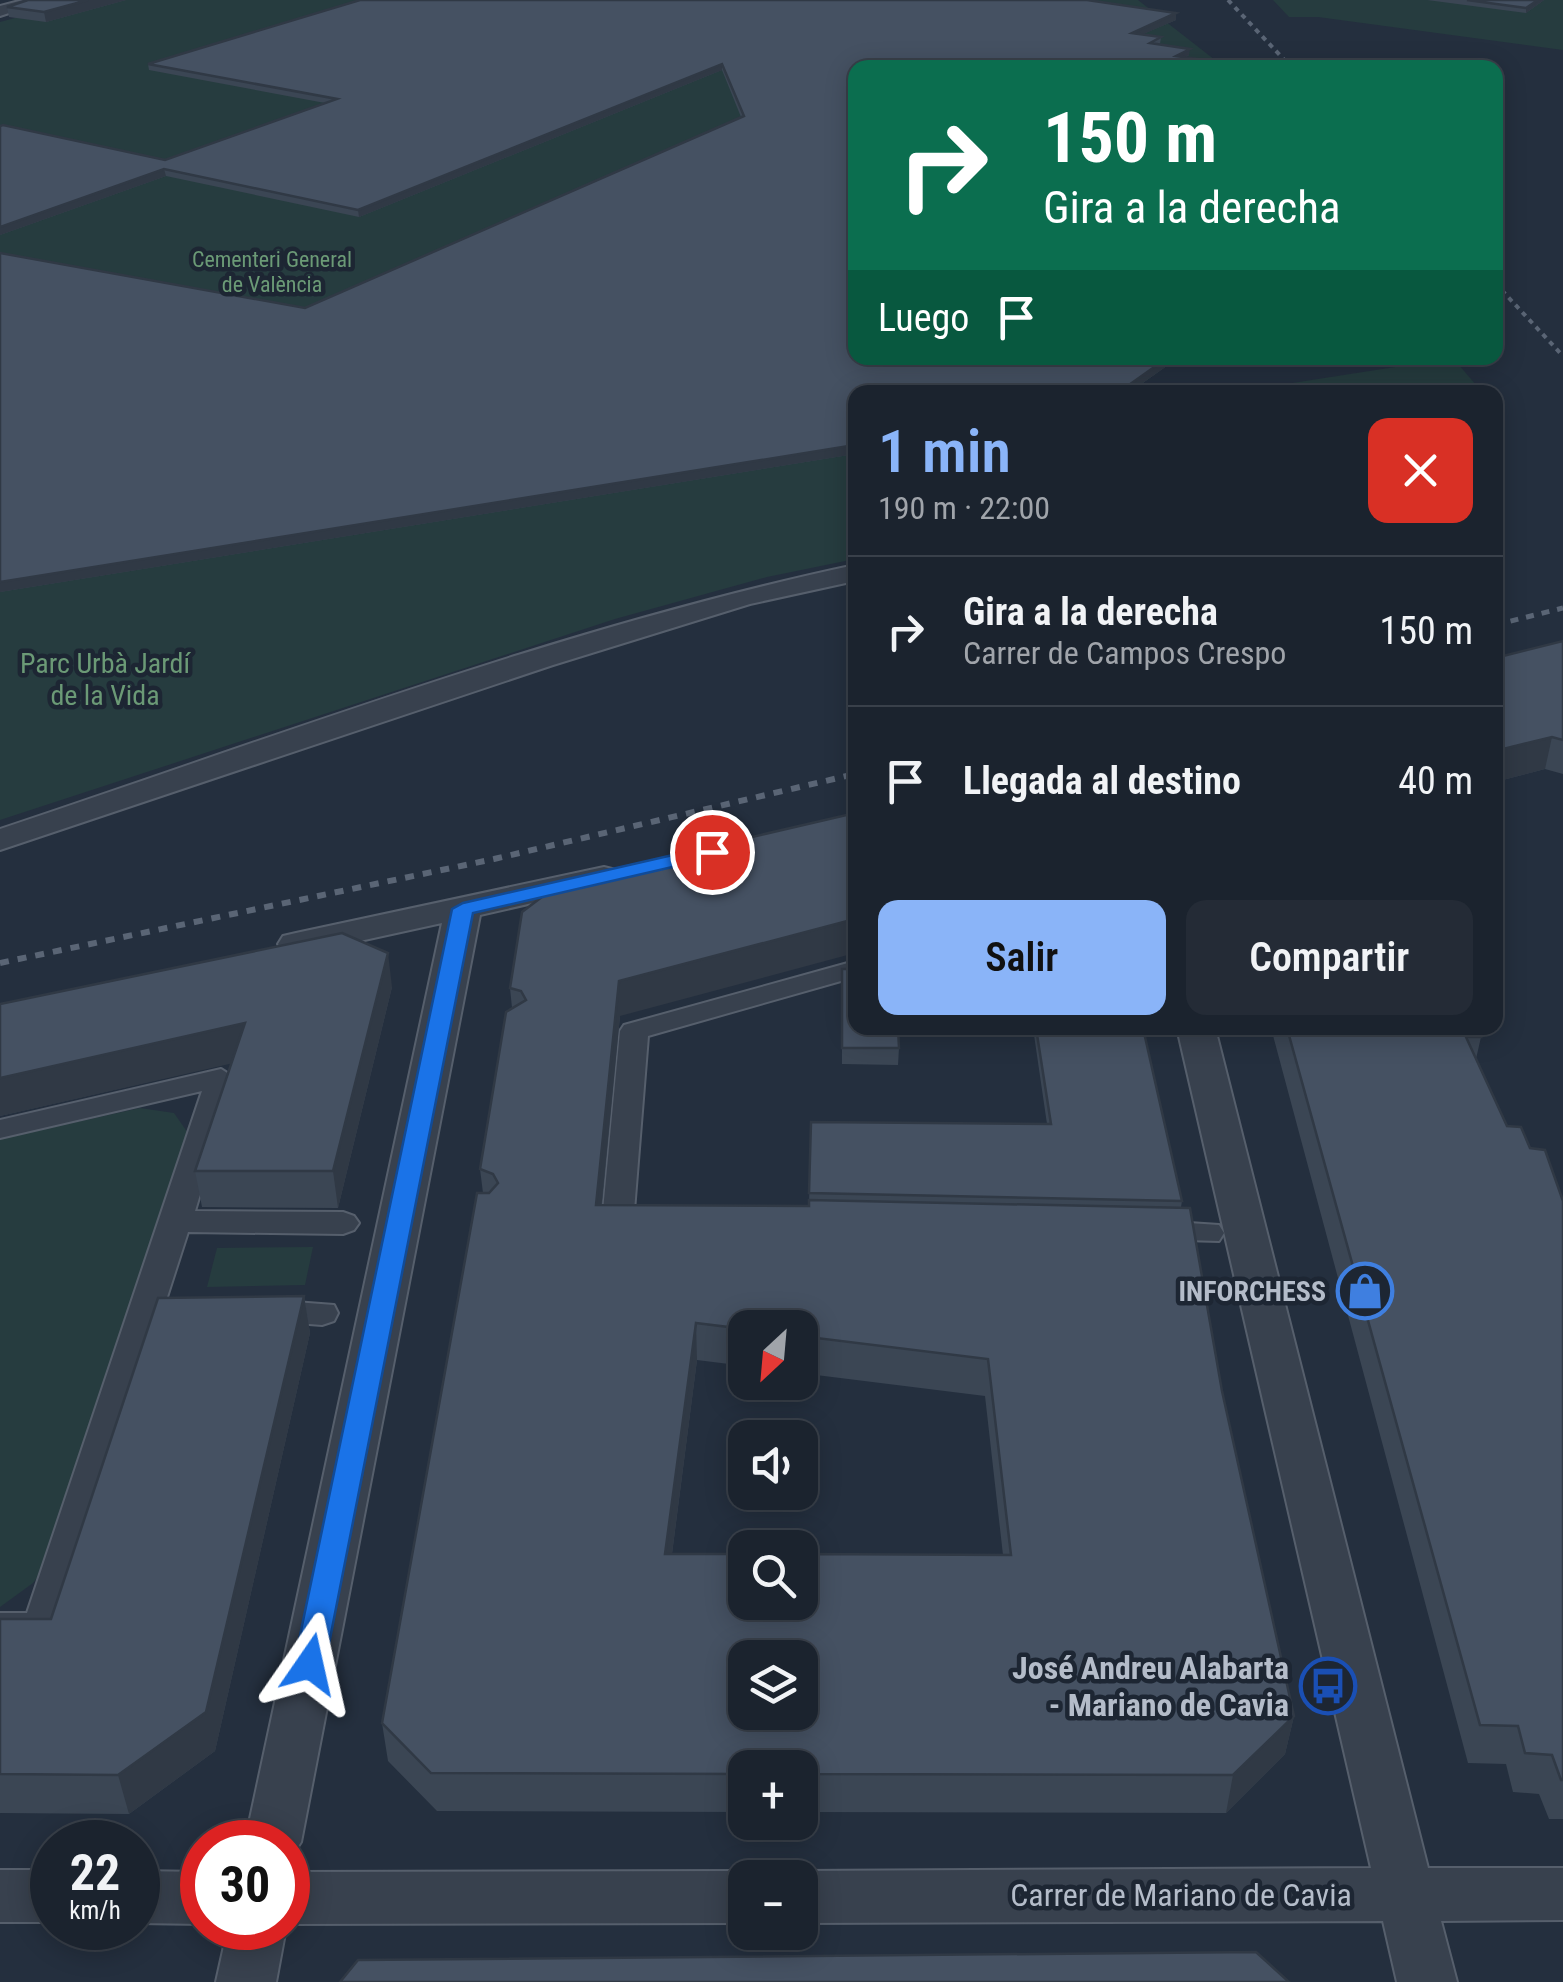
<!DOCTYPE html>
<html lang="es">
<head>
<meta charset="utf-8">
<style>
  :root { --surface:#1b232e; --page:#242b36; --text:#f1f3f6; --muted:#a0a4aa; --line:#39404a; --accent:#8ab4f8 }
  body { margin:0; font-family:"Roboto Condensed",sans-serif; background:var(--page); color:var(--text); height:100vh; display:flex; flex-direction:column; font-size:38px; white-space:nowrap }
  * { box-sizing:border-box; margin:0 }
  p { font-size:32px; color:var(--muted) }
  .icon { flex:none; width:55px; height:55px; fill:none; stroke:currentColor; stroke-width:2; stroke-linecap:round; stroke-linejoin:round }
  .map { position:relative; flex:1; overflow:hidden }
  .details { position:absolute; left:848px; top:385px; width:655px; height:650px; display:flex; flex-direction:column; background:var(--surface); border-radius:20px; box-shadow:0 5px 25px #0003,0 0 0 2px var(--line) }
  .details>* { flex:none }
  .top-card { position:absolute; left:848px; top:60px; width:655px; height:305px; border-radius:20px; box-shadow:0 5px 25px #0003,0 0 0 2px var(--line); background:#0b6e4f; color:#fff; overflow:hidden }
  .needle { width:65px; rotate:206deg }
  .controls { position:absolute; left:728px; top:1310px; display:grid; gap:20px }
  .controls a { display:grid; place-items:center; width:90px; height:90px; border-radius:20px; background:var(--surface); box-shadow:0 5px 25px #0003,0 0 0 2px var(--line); font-size:50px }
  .speed { position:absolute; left:30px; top:1820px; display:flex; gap:20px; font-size:50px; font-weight:700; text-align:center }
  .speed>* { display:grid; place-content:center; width:130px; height:130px; border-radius:50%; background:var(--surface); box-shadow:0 5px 25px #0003,0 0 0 2px var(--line); line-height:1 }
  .speed small { font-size:25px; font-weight:400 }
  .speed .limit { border:15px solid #d22; background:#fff; color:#111 }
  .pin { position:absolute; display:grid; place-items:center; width:85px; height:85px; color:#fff; margin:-42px; border:5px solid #fff; border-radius:50%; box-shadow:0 2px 10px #0007 }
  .me { position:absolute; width:110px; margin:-55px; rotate:11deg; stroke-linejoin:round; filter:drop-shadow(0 0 8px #0008) }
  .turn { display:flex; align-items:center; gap:35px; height:210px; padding:0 30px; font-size:45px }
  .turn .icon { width:130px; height:130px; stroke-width:2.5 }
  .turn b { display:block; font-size:70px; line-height:85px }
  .then { display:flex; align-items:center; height:95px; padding:0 30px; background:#0003; gap:20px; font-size:38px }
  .round { display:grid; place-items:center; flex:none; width:105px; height:105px; border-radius:20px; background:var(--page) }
  .headline { display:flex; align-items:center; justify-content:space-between; height:170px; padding:0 30px }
  h1 { font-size:60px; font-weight:600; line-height:75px; color:var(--accent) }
  .button { display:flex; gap:20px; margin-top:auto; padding:20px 30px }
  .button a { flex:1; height:115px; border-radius:20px; background:var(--accent); color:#111; font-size:40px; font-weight:600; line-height:115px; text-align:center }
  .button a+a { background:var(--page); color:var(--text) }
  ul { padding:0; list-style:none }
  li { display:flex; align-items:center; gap:30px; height:150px; padding:0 30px; border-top:2px solid var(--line) }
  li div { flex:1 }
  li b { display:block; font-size:38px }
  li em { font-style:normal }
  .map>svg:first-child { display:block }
  .green { fill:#263c3f }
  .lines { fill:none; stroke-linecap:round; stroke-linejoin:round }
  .pedestrian-casing { stroke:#565f6c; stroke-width:4 }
  .minor-casing { stroke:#565f6c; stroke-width:4 }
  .pedestrian { fill:#38414e; fill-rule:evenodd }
  .minor { fill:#38414e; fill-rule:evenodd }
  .rail-far2 { stroke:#5a6575; stroke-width:4; stroke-dasharray:5 5; stroke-linecap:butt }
  .rail-far1 { stroke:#5a6575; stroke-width:5; stroke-dasharray:8 8; stroke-linecap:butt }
  .rail { stroke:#5a6575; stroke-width:6; stroke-dasharray:9 9; stroke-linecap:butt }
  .wall { fill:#3b4654; fill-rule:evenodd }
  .shaded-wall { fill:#303945 }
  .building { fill:#455162; stroke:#303945; stroke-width:2.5; fill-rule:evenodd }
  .route { fill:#1a73e8; stroke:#114b97; stroke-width:2.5 }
  .labels { text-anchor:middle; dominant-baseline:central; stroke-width:9; stroke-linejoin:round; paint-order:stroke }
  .far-park-label { font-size:22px; fill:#6b9a76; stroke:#1d2633 }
  .park-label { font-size:28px; fill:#6b9a76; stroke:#1d2633 }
  .poi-label { font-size:28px; font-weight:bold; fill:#b4bcc9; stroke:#1d2633; text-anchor:end }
  .near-poi-label { font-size:32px; font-weight:bold; fill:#b4bcc9; stroke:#1d2633; text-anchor:end }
  .near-street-label { font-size:32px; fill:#b4bcc9; stroke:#1d2633 }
</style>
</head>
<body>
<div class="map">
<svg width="1563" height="1982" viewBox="0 0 1563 1982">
  <rect width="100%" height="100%" fill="#242f3e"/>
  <!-- green -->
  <g class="green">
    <path d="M82,0H1138L1224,67L855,68V358H1178L1130,392H855V559L767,577L615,619L0,820V22Z"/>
    <path d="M1273,0H1563V50L1318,17H1289Z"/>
    <path d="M1453,358L1482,392H1235Z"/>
    <path d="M140,1108L174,1113L190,1136L50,1561L33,1583L0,1607V1139Z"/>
    <path d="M313,1247L305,1285L207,1287L217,1248Z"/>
  </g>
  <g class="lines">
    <!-- pedestrian casing -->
    <g class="pedestrian-casing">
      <g id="pedestrian">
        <path d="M855,961V977L648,1036L634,1211L647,1214L652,1221L647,1228H607L602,1221L620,1031L624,1025Z"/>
        <path d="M221,1069L235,1078L195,1211L343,1212L354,1216L359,1223L354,1230L343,1234L188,1232L60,1629L54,1640L0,1645V1613H27L202,1091L0,1138V1120Z"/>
        <path d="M1159,1221L1219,1225L1224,1233L1219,1241L1148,1239L1143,1232L1148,1225Z"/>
        <path d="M269,1300L334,1305L338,1313L334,1321L322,1325L257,1320L253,1312L257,1304Z"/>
      </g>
    </g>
    <!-- minor casing -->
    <g class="minor-casing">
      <g id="minor">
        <path d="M23,0H48L0,16V6Z"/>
        <path d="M855,565V581L750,604L553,665L0,850V829C282,735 564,627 855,565Z"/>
        <path d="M604,867L616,870L621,877L616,884L480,915L301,1842L288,1862V1842H245L442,923L296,955L283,952L278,944L283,936L296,933Z"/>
        <path d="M1177,1028H1215L1428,1868H1563V1920L1441,1921L1457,1982H1397L1383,1921L800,1923V1878H782L800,1871L1371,1868Z"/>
        <rect x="0" y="1870" width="52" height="52"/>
        <path d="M138,1871L202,1872V1924L138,1923Z"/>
        <path d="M745,1871L763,1878H745V1923L288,1924V1872Z"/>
        <path d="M228,1928H286L276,1982H216Z"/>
      </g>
    </g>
    <!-- pedestrian -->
    <use href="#pedestrian" class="pedestrian"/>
    <!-- minor -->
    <use href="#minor" class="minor"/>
    <!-- rail-far2 -->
    <g class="rail-far2">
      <path d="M1228,0L1292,68"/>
      <path d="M1495,283L1563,356"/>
    </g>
    <!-- rail-far1 -->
    <path class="rail-far1" d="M1495,625L1563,608"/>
    <!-- rail -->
    <path class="rail" d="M0,963L494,859L855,774"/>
  </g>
  <!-- wall -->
  <g class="wall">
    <path d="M28,0H126L46,22L9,17L7,7Z"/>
    <path d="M360,0H1096L1094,2L1176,20L1143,34L1161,37L1160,44L1189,55L1186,57L1204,67L855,68V358H1178L1130,392H855V454L0,592V253L305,308L741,117L722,70L359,217L166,176L0,235V126L165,160L325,103L149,70L148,64Z"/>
    <path d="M1427,0H1544L1526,13Z"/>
    <path d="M1563,641V774L1545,769L1495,782V658Z"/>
    <path d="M842,969L899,1048L898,1065L842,1064Z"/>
    <path d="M392,987L338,1208L202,1207L195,1171L231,1063L0,1116V1004Z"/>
    <path d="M510,988L620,1016L602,1205L809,1206L811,1122L1047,1124L1033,1028H1143L1182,1201L1181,1207L1294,1716L1285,1754L1226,1813L800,1812V1768H745V1812L437,1811L388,1761L382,1723L483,1193L480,1169L512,1008ZM745,1328H800V1373L985,1396L1003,1555L672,1554L697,1360L745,1366Z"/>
    <path d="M1271,1028H1477L1481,1037L1476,1059L1507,1126L1530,1148L1563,1201V1819H1549L1539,1794L1513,1792L1506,1764L1468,1763Z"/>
    <path d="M304,1296L310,1333L215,1751L129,1814L0,1813V1619H51Z"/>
  </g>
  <!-- shaded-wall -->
  <g class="shaded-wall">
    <path d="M88,0H126L46,22L44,12Z"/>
    <path d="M1538,0H1544L1526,13V8Z"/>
    <path d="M1176,13V20L1132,39V33Z"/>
    <path d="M1190,49L1189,55L1176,62V56Z"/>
    <path d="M1205,60L1203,68H1192Z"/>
    <path d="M722,64V70L359,217L358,210Z"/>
    <path d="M164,169L166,176L0,235V227Z"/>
    <path d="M1167,358H1178L1130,392H1119Z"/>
    <path d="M855,445V454L0,592V582Z"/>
    <path d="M1552,737L1545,769L1495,782V751Z"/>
    <path d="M855,919V953L620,1016L598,1241L596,1205L619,981Z"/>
    <path d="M388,953L392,987L338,1208L333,1171Z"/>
    <path d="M245,1023L251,1059L0,1116V1078Z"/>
    <path d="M304,1296L310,1333L215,1751L129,1814L118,1775Z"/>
    <path d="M696,1323L697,1360L667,1592L665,1554Z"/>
    <path d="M1294,1716L1285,1754L1226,1813L1233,1775Z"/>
  </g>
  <!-- building -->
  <g class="building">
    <path d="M28,0H88L44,12L7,7Z"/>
    <path d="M360,0H1087L1176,13L1132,33L1161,37L1150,43L1190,49L1176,56L1205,60L1192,68H855V358H1167L1119,392H855V445L0,582V253L305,308L744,116L722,64L358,210L164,169L0,227V126L3,125L165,160L337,99L148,64Z"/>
    <path d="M1467,0H1538L1526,8Z"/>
    <path d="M1563,641V740L1552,737L1495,751V658Z"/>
    <path d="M855,813V919L619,981L596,1205L809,1206V1200L1190,1208L1222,1391L1294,1716L1233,1775L800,1774V1768H745V1774L431,1773L382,1723L477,1193H489L498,1183L493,1174L480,1169L506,1012L526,1000L521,991L510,988L522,912L563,881ZM696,1323L745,1329V1328H800V1336L988,1359L1011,1555L800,1554V1602H745V1554H665ZM745,1658H800V1712H745Z"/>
    <path d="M342,933L388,953L333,1171H195L245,1023L0,1078V1004Z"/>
    <path d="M842,969H855V1028H898L899,1048H842Z"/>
    <path d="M1036,1028H1143L1182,1201L809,1193L811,1122L1051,1124Z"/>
    <path d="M1287,1028H1477L1481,1037H1466L1507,1126L1521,1127L1530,1148L1545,1150L1563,1201V1780H1561L1552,1755L1525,1753L1518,1726L1480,1725Z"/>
    <path d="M304,1296L206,1712L118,1775L0,1774V1619H51L158,1298Z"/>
    <path d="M1256,1952L1289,1982H340L358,1960Z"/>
  </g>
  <!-- route -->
  <path class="route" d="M712,846L720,848V856L473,913L325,1664L321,1673L310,1677L298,1673L294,1664L452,909L463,903Z"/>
  <!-- icons -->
  <defs>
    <g id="shop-ring" transform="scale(2.875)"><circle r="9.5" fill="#1d2633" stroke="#3f7fe0" stroke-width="1.5"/><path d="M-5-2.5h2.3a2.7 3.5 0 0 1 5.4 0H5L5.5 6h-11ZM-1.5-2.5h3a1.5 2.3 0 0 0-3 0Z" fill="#3f7fe0"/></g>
    <g id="bus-ring" transform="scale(2.875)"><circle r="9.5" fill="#1d2633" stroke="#1a4fb4" stroke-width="1.5"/><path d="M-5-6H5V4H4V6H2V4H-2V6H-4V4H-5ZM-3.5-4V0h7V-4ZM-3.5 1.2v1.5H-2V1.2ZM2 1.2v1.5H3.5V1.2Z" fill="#1a4fb4"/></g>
  </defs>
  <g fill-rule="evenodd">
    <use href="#shop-ring" x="1365" y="1291"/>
    <use href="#bus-ring" x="1328" y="1686"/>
  </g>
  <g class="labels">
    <!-- far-park labels -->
    <g class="far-park-label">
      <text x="272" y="259">Cementeri General<tspan x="272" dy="25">de València</tspan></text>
    </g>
    <!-- park labels -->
    <g class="park-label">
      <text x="105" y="663">Parc Urbà Jardí<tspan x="105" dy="32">de la Vida</tspan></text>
    </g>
    <!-- poi labels -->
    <g class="poi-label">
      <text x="1326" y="1291">INFORCHESS</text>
    </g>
    <!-- near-poi labels -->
    <g class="near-poi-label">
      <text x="1289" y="1668">José Andreu Alabarta<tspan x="1289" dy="37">- Mariano de Cavia</tspan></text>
    </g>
    <!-- near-street labels -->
    <g class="near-street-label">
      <text x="1181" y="1895">Carrer de Mariano de Cavia</text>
    </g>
  </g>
</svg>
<div class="controls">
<a><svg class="needle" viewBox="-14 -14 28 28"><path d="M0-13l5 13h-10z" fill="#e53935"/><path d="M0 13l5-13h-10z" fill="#a0a4aa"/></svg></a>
<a><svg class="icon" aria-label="sound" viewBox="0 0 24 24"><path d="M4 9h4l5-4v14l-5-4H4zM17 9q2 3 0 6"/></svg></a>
<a><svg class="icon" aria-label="search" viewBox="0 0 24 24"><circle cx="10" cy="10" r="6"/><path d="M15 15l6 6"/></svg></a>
<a><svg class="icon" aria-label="layers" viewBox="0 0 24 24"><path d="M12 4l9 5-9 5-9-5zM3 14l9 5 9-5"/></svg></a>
<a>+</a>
<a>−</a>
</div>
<div class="speed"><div>22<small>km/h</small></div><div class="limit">30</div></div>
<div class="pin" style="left:712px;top:852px;background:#d93025"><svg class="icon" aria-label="arrive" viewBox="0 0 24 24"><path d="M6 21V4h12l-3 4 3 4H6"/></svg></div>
<svg class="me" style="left:310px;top:1664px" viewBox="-20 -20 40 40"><path d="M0-17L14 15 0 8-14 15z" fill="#1a73e8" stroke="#fff" stroke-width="4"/></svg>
<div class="top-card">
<div class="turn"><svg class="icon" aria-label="right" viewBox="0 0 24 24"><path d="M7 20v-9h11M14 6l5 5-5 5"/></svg><div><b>150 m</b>Gira a la derecha</div></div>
<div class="then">Luego<svg class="icon" aria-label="arrive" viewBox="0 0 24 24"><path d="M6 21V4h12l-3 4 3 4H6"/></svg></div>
</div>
<section class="details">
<div class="headline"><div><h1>1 min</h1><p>190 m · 22:00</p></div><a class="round" style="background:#d93025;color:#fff"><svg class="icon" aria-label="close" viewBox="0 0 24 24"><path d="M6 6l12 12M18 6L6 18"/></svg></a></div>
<ul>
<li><svg class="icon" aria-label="right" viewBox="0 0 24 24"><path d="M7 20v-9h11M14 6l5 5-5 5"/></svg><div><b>Gira a la derecha</b><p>Carrer de Campos Crespo</p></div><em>150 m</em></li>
<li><svg class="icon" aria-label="arrive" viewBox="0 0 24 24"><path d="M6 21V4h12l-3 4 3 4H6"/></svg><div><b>Llegada al destino</b></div><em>40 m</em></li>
</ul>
<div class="button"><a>Salir</a><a>Compartir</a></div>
</section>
</div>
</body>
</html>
